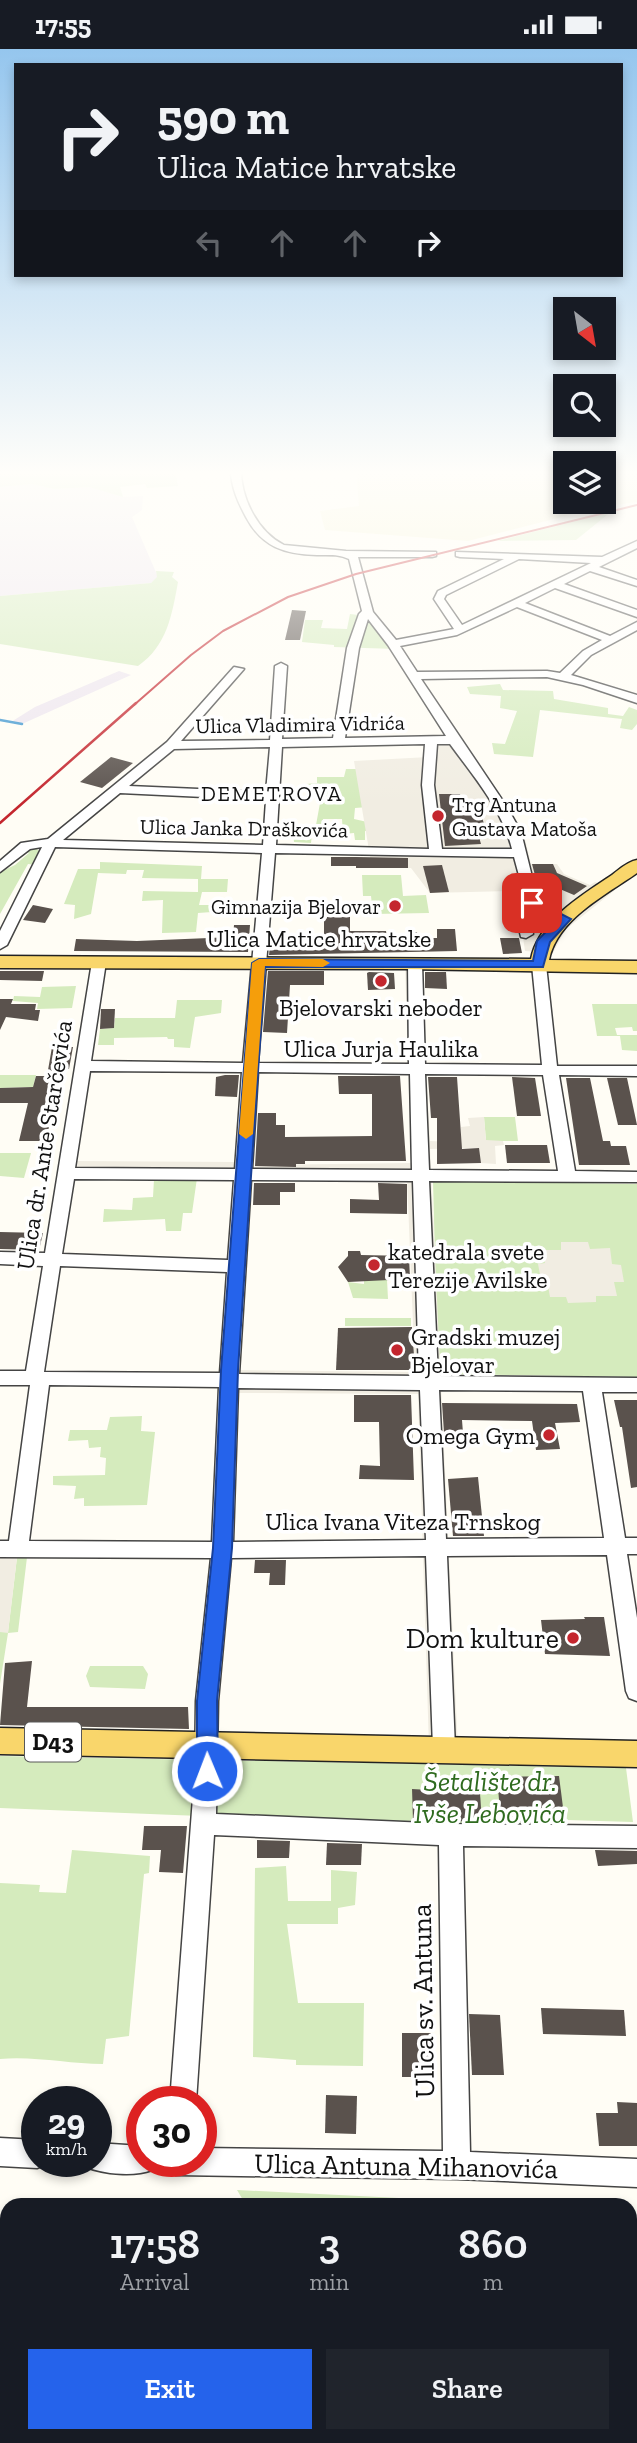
<!DOCTYPE html>
<html lang="en">
<head>
<meta charset="utf-8">
<style>
  :root { --surface:#171b24; --page:#20242c; --text:#f1f3f6; --muted:#9ea1a6; --accent:#2563eb }
  body { margin:0; font-family:"Zilla Slab",serif; background:var(--page); color:var(--text); height:100vh; display:flex; flex-direction:column; font-size:26px; white-space:nowrap }
  * { box-sizing:border-box; margin:0 }
  p { font-size:23px; color:var(--muted) }
  .icon { flex:none; width:38px; height:38px; fill:none; stroke:currentColor; stroke-width:2; stroke-linecap:round; stroke-linejoin:round }
  .map { position:relative; flex:1; overflow:hidden }
  .drawer { position:absolute; left:0px; top:2149px; width:637px; height:245px; display:flex; flex-direction:column; background:var(--surface); border-radius:21px 21px 0 0; box-shadow:0 4px 10px #0003 }
  .drawer>* { flex:none }
  .top-card { position:absolute; left:14px; top:14px; width:609px; height:214px; border-radius:0px; box-shadow:0 4px 10px #0003; background:#171b24; color:var(--text); overflow:hidden }
  .needle { width:46px; rotate:149deg }
  .tools { position:absolute; left:553px; top:248px; display:grid; gap:14px }
  .tools a { display:grid; place-items:center; width:63px; height:63px; border-radius:0px; background:var(--surface); box-shadow:0 4px 10px #0003; font-size:35px }
  .speed { position:absolute; left:21px; top:2037px; display:flex; gap:14px; font-size:35px; font-weight:700; text-align:center }
  .speed>* { display:grid; place-content:center; width:91px; height:91px; border-radius:50%; background:var(--surface); box-shadow:0 4px 10px #0003; line-height:1 }
  .speed small { font-size:18px; font-weight:400 }
  .speed .limit { border:10px solid #d22; background:#fff; color:#111 }
  .pin { position:absolute; display:grid; place-items:center; width:60px; height:60px; color:#fff; margin:-30px; border-radius:14px; box-shadow:0 4px 10px #0006 }
  .me { position:absolute; width:77px; margin:-38px; rotate:359deg; stroke-linejoin:round; filter:drop-shadow(0 0 5px #0008) }
  .turn { display:flex; align-items:center; gap:24px; height:147px; padding:0 28px; font-size:32px }
  .turn .icon { width:91px; height:91px; stroke-width:2.5 }
  .turn b { display:block; font-size:49px; line-height:60px }
  .lanes { display:flex; align-items:center; height:66px; padding:0 28px; background:#0003; justify-content:center; gap:35px; direction:ltr }
  .lanes .off { opacity:.35 }
  .eta { display:flex; justify-content:space-evenly; align-items:center; height:119px; text-align:center }
  .eta b { font-size:42px; font-weight:600; line-height:49px }
  .primary-button { display:flex; gap:14px; margin-top:auto; padding:14px 28px }
  .primary-button a { flex:1; height:80px; border-radius:0px; background:var(--accent); color:#fff; font-size:28px; font-weight:600; line-height:80px; text-align:center }
  .primary-button a+a { background:var(--page); color:var(--text) }
  .status { display:flex; justify-content:space-between; align-items:center; height:49px; padding:0 35px; background:var(--surface); direction:ltr }
  .status svg { height:19px; fill:currentColor }
  .map>svg:first-child { display:block }
  .industrial { fill:#eee6ef }
  .farmland { fill:#f6f3d4 }
  .green { fill:#d5ebbd }
  .plaza { fill:#f1ede2 }
  .lines { fill:none; stroke-linecap:round; stroke-linejoin:round }
  .stream { stroke:#3f96cf; stroke-width:2.5 }
  .building { fill:#5a524d }
  .minor-casing { stroke:#444; stroke-width:3 }
  .major-casing { stroke:#222; stroke-width:3 }
  .minor { fill:#fff; fill-rule:evenodd }
  .major { fill:#f9d66b; fill-rule:evenodd }
  .rail-far1 { stroke:#c4262e; stroke-width:2 }
  .rail { stroke:#c4262e; stroke-width:2.5 }
  .route { fill:#2563eb; stroke:#184099; stroke-width:2 }
  .slow { fill:#f59e0b }
  .poi-dot { fill:#c4262e; stroke:#fff; stroke-width:2.5 }
  .labels { text-anchor:middle; dominant-baseline:central; stroke-width:7; stroke-linejoin:round; paint-order:stroke }
  .far-street-label { font-size:21px; fill:#111; stroke:#fff }
  .far-neighbourhood-label { font-size:21px; letter-spacing:2px; fill:#111; stroke:#fff }
  .far-poi-label { font-size:21px; fill:#111; stroke:#fff; text-anchor:start }
  .shield { fill:#fff; stroke:#585858; stroke-width:2 }
  .shield-label { font-size:23px; font-weight:bold; fill:#111 }
  .street-label { font-size:24px; fill:#111; stroke:#fff }
  .poi-label { font-size:24px; fill:#111; stroke:#fff; text-anchor:start }
  .near-poi-label { font-size:28px; fill:#111; stroke:#fff; text-anchor:end }
  .near-park-label { font-size:28px; font-style:italic; fill:#2f6b1f; stroke:#fff }
  .near-street-label { font-size:28px; fill:#111; stroke:#fff }
</style>
</head>
<body>
<div class="status"><b>17:55</b><svg viewBox="0 0 49 12"><path d="M0 12V9h3v3zM5 12V6h3v6zM10 12V3h3v9zM15 12V0h3v12zM26 1h20v11H26zM47 4h2v5h-2z"/></svg></div>
<div class="map">
<svg width="637" height="2394" viewBox="0 0 637 2394">
  <rect width="100%" height="100%" fill="#fffdf5"/>
  <!-- industrial -->
  <g class="industrial">
    <path d="M32,435L54,440L90,438L123,448L143,447L142,461L132,468L158,528L151,534L0,547V438Z"/>
    <path d="M119,622L131,626L22,675L11,673L35,658Z"/>
  </g>
  <!-- farmland -->
  <path class="farmland" d="M356,421H565V453H604V421H637V453L601,458L468,492L325,481L320,462L359,457Z"/>
  <!-- green -->
  <g class="green">
    <path d="M0,421H175L178,437L147,439L145,435L120,438L123,448L89,438L54,440L32,435L0,438Z"/>
    <path d="M612,462L576,491L497,492L603,465Z"/>
    <path d="M156,522L174,523L172,528L178,533C172,566 167,597 138,617L0,595V547L151,534L157,528Z"/>
    <path d="M350,565L367,567L396,600L334,598V596L302,593L305,571H323L321,579L347,580Z"/>
    <path d="M500,635L503,641L553,642L554,650L608,659V665L623,667L629,658L637,661V675L632,681L620,679L622,670L540,661L533,708L494,705L492,694L505,695L517,662L500,659L501,647L470,645L467,638Z"/>
    <path d="M346,720H363L368,758L355,759L354,770L407,782H365V791H355L354,784L343,785L342,770H323L322,786L312,785L311,794L294,793L293,783H296V777L316,776L320,754L325,753V743L305,742L306,735L317,734V728H344Z"/>
    <path d="M36,799L40,803L37,808L42,809L37,816L28,815L0,865V823L15,816L29,804L24,802Z"/>
    <path d="M100,813L202,817L201,830H228L227,843H202L199,856H213L212,863L198,864L196,883L162,884L163,851L142,852L143,842L198,843V830L142,829L144,821H127L126,825L98,824L91,865L74,870L75,856L64,855L78,820H100Z"/>
    <path d="M362,826H401L403,847L426,846L429,864L373,865L371,847H363Z"/>
    <path d="M76,937L72,959L37,960L38,954L13,952L14,947L40,948L42,938Z"/>
    <path d="M177,951H222L221,964L195,968L190,999L174,998V990H168L167,988L114,989V996H98L100,980L114,979L115,969H175Z"/>
    <path d="M592,955H637V982H633L632,978L615,979L617,986H637V1002L622,1001L620,987H597Z"/>
    <path d="M0,1026H36L33,1038L0,1039Z"/>
    <path d="M484,1068H515L518,1092H486Z"/>
    <path d="M31,1104L24,1129L0,1127V1104Z"/>
    <path d="M197,1129L192,1164H183L181,1182H166L165,1170L103,1173L104,1160L132,1161L133,1149L153,1148L154,1130Z"/>
    <path d="M433,1132L637,1135V1328L438,1325Z"/>
    <path d="M364,1231H387L388,1250L353,1249L348,1233L364,1235Z"/>
    <rect x="345" y="1269" width="66" height="8"/>
    <path d="M142,1367L141,1382L155,1383L147,1456L84,1457V1449L74,1450L76,1437L53,1436V1427L105,1426L106,1409L100,1408L101,1398L89,1399L88,1391L68,1392L70,1381H107L110,1368Z"/>
    <path d="M18,1500H28L18,1583L8,1584L0,1635V1583H8Z"/>
    <path d="M90,1617H143L148,1625L145,1640L90,1638L86,1627Z"/>
    <path d="M0,1707L626,1719L633,1773L567,1771V1778L501,1779L0,1759Z"/>
    <path d="M72,1801L150,1807L149,1824L144,1825L129,1987L106,1990L103,2015C69,2015 35,2007 0,2010V1834L40,1836L39,1843L66,1844Z"/>
    <path d="M286,1817L288,1852H331V1821L357,1823L355,1856L338,1859V1875H287L298,1954H364L363,2017L296,2016V2011L253,2008L255,1819Z"/>
    <path d="M237,2141L439,2151L432,2156H246Z"/>
    <path d="M504,2150H583L584,2156H505Z"/>
  </g>
  <!-- plaza -->
  <g class="plaza">
    <path d="M462,690L524,786L531,815H557L564,825L590,836L595,833L615,841L565,881L553,904L525,902L518,854L513,842L430,844L411,819H372L354,712L429,708L431,692Z"/>
    <path d="M405,914H421L430,1092L452,1093L461,1090V1078L470,1077L468,1069L484,1068L486,1091L503,1092L504,1096L495,1097L496,1115L481,1114L478,1099L430,1100L458,1700L429,1699L418,1345L234,1344L233,1321L415,1323L407,1129H254L255,1116L411,1114Z"/>
    <path d="M73,1112L234,1113L233,1129L65,1130Z"/>
    <path d="M561,1193H588L590,1200L610,1199L612,1215L621,1216L624,1233H614L617,1247H596V1253L568,1254L566,1248H550L548,1237L542,1236L538,1215L545,1214L542,1201H561Z"/>
    <path d="M18,1500L8,1584L0,1583V1507Z"/>
  </g>
  <g class="lines">
    <!-- stream -->
    <path class="stream" d="M0,671L22,675"/>
  </g>
  <!-- building -->
  <g class="building">
    <path d="M292,561L306,562L300,591H285Z"/>
    <path d="M111,708L133,714L102,739L80,733Z"/>
    <path d="M439,745H460L462,753L478,752L487,787L479,788L481,795L445,797Z"/>
    <rect x="331" y="808" width="25" height="9"/>
    <path d="M356,808L408,809V819H356Z"/>
    <path d="M532,815H553L557,824L587,837L574,846L536,830Z"/>
    <path d="M442,816L449,843L430,844L423,817Z"/>
    <path d="M33,856L53,860L45,874L23,871Z"/>
    <path d="M333,863H350V882H386L387,889H406V883H417L418,889H437V880H455L457,902L269,906L271,886H283V891L324,890V868H333Z"/>
    <path d="M234,876H250L248,903L74,902L76,890L137,892L233,888Z"/>
    <path d="M500,889H519L522,904L503,905Z"/>
    <path d="M0,922H44L42,932L0,931Z"/>
    <path d="M268,922H324V936H290L287,984L263,983Z"/>
    <path d="M369,923L394,924L395,940L368,941L367,924Z"/>
    <path d="M425,923H446L447,940L425,939Z"/>
    <path d="M0,950H13L11,955H36L35,961H40L38,972L6,968L0,981Z"/>
    <path d="M101,960H115L114,979L100,980Z"/>
    <path d="M52,998H73L69,1020H61L46,1092H19L28,1054H0V1039L33,1038L36,1027H47Z"/>
    <path d="M225,1026H239L237,1048L215,1047L216,1028Z"/>
    <path d="M338,1027H400L406,1112H305V1115H296V1118L255,1117L258,1064H276V1076H285V1088L372,1087V1045H339Z"/>
    <path d="M428,1028H457L462,1100L479,1099L481,1114L437,1115V1069H431Z"/>
    <path d="M512,1028L535,1029L541,1067H517Z"/>
    <path d="M566,1029H590L603,1092H610L611,1097H626L630,1116H579Z"/>
    <path d="M607,1029H627L637,1076H618Z"/>
    <path d="M505,1096H547L550,1114H507Z"/>
    <path d="M254,1134H295V1143H280V1156H253Z"/>
    <path d="M378,1134L407,1135V1165L350,1164V1150L379,1151Z"/>
    <path d="M0,1183L43,1184L39,1201L0,1200Z"/>
    <path d="M348,1202H360L361,1206L409,1207L410,1230L348,1233L338,1218L348,1207Z"/>
    <path d="M412,1278L415,1321H336L338,1279Z"/>
    <path d="M354,1346H411L414,1431L359,1430L360,1416L380,1417L379,1373H354Z"/>
    <path d="M614,1351H637V1438L631,1439L622,1378H620Z"/>
    <path d="M442,1354L577,1355L580,1373L555,1374L560,1400L536,1401L532,1372L462,1371L463,1384H444Z"/>
    <path d="M478,1428L484,1487H453L448,1430Z"/>
    <path d="M255,1511H286L285,1536H269L270,1524H254Z"/>
    <path d="M584,1568H604L610,1607L545,1605L541,1571L585,1570Z"/>
    <path d="M32,1612L27,1658H188L189,1680L0,1676L5,1614Z"/>
    <path d="M559,1727L565,1774L501,1773L497,1728Z"/>
    <path d="M412,1740L480,1744L482,1773L413,1771Z"/>
    <path d="M144,1777H187L183,1824L159,1823L161,1801H142Z"/>
    <path d="M257,1791L290,1792L289,1809H257Z"/>
    <path d="M327,1794L362,1795L361,1816H326Z"/>
    <path d="M595,1801L637,1802V1815L598,1817Z"/>
    <path d="M541,1959L624,1961L626,1987L543,1985Z"/>
    <path d="M469,1965L500,1966L504,2026H472Z"/>
    <path d="M402,1984H431L432,2028H402Z"/>
    <path d="M326,2046L357,2047L356,2085L325,2084Z"/>
    <path d="M617,2053L637,2054V2097H599L596,2064H618Z"/>
  </g>
  <g class="lines">
    <!-- minor casing -->
    <g class="minor-casing">
      <g id="minor">
        <path d="M231,421H241C241,450 258,483 284,496L346,502L436,503V507L432,508H358L373,563L396,591L454,580L434,550L438,542L504,510L460,508L456,507V503L602,508L637,492V499L599,518L637,531V537L590,522L564,535L637,561V568L555,539L525,554L610,587L637,573V581L591,606L571,626L637,646V654L583,636L547,628L421,630L507,758L521,783L538,852L570,867V873H560L538,862L530,867L533,885L526,889L521,888L516,867L527,856L514,808L275,804L258,1014L409,1015L408,914L415,910L422,914L425,1015L542,1016L532,916L539,912L546,916L557,1017H637V1027L559,1026L575,1122L637,1123V1133L429,1132L438,1327L637,1329V1343H602L625,1489H637V1505H627L637,1569V1652L629,1649L626,1642L607,1506L447,1507L455,1699L452,1706L444,1709L436,1706L433,1699L426,1507L231,1509L218,1652L216,1765L451,1775L637,1777V1799L463,1797L470,2103L637,2110V2138L457,2130L176,2126L166,2122L163,2112H201V2099L443,2102L439,1796L214,1786L196,2053H170L195,1722L196,1652L211,1509L0,1508V1492H9L30,1336H0V1322H26L43,1217L0,1215V1203L45,1204L92,913L99,909L106,913L91,1012L243,1014L262,804L55,798L7,896L0,900V882L42,798L30,800L0,823V812L21,794L48,790L167,693L234,618L244,620L181,692L270,691L275,617L281,614L287,617L282,690L333,689L347,599L359,565L362,562L349,510C339,505 329,506 317,506C284,505 262,498 246,468C238,453 231,438 231,421ZM519,510L591,514L462,576L444,550L446,546ZM517,558L602,591L583,602L560,624L547,622L417,623L400,597L457,586ZM368,570L388,596L446,687L345,689L359,599ZM425,695L422,736L429,800L276,796L282,698ZM437,695H450C474,728 502,760 512,800H442L434,736ZM270,698L266,743L129,737L174,700ZM120,744L266,751L263,796L63,791ZM90,1022L242,1023L235,1120L75,1119ZM258,1023L410,1025L412,1121L252,1120ZM425,1025L543,1026L558,1122L429,1121ZM74,1130L234,1131L228,1211L62,1205ZM251,1131L413,1132L419,1327L239,1325ZM60,1217L227,1223L220,1324L44,1323ZM49,1336L219,1338L212,1493L29,1492ZM238,1339L420,1341L426,1491L233,1493ZM439,1341L583,1342L604,1489L446,1490Z"/>
        <path d="M0,2089L37,2091V2112H48L47,2115L37,2119L0,2117Z"/>
        <path d="M96,2094L142,2097V2112H155L152,2121C134,2128 104,2125 86,2118L84,2112H96Z"/>
      </g>
    </g>
    <!-- major casing -->
    <g class="major-casing">
      <g id="major">
        <path d="M637,811V824C606,846 557,870 549,911L637,912V924L405,920L0,919V907L531,910C538,873 579,848 609,828C618,822 626,813 637,811Z"/>
        <path d="M0,1679L637,1692V1718L0,1705Z"/>
      </g>
    </g>
    <!-- minor -->
    <use href="#minor" class="minor"/>
    <!-- major -->
    <use href="#major" class="major"/>
    <!-- rail-far1 -->
    <path class="rail-far1" d="M134,656L191,606L223,582L288,548L356,525L637,456"/>
    <!-- rail -->
    <path class="rail" d="M0,774L136,654"/>
  </g>
  <!-- sky -->
  <linearGradient id="sky" x2="0" y2="1"><stop stop-color="#95c6ee"/><stop offset="0.56" stop-color="#fffefa"/><stop offset="1" stop-color="#fffefa" stop-opacity="0"/></linearGradient>
  <rect width="637" height="757" fill="url(#sky)"/>
  <!-- route -->
  <path class="route" d="M532,850L571,870L550,893L543,918H265L238,1321L232,1499L217,1652L218,1722L215,1728L207,1731L200,1728L197,1722V1652L213,1499L221,1321L252,914L259,910L533,912L537,892L557,871L527,857V851Z"/>
  <!-- slow -->
  <path class="slow" d="M259,910H323L330,914L323,918L265,917L253,1085L246,1090L239,1085L252,914Z"/>
  <!-- markers -->
  <g class="poi-dot">
    <circle cx="438" cy="767" r="7"/>
    <circle cx="395" cy="857" r="7"/>
    <circle cx="381" cy="932" r="7"/>
    <circle cx="374" cy="1216" r="7"/>
    <circle cx="397" cy="1301" r="7"/>
    <circle cx="549" cy="1386" r="7"/>
    <circle cx="573" cy="1589" r="7"/>
  </g>
  <g class="labels">
    <!-- far-street labels -->
    <g class="far-street-label">
      <text transform="translate(300 675) rotate(-1)">Ulica Vladimira Vidrića</text>
      <text transform="translate(244 779) rotate(1)">Ulica Janka Draškovića</text>
    </g>
    <!-- far-neighbourhood labels -->
    <g class="far-neighbourhood-label">
      <text x="272" y="744">DEMETROVA</text>
    </g>
    <!-- far-poi labels -->
    <g class="far-poi-label">
      <text x="452" y="755">Trg Antuna<tspan x="452" dy="24">Gustava Matoša</tspan></text>
      <text x="381" y="857" text-anchor="end">Gimnazija Bjelovar</text>
    </g>
    <!-- shield labels -->
    <rect class="shield" x="25" y="1673.5" width="56" height="39" rx="5"/>
    <g class="shield-label">
      <text x="53" y="1693">D43</text>
    </g>
    <!-- street labels -->
    <g class="street-label">
      <text x="319" y="889">Ulica Matice hrvatske</text>
      <text x="381" y="999">Ulica Jurja Haulika</text>
      <text transform="translate(44 1096) rotate(-81)">Ulica dr. Ante Starčevića</text>
      <text x="403" y="1472">Ulica Ivana Viteza Trnskog</text>
    </g>
    <!-- poi labels -->
    <g class="poi-label">
      <text x="381" y="958" text-anchor="middle">Bjelovarski neboder</text>
      <text x="388" y="1202">katedrala svete<tspan x="388" dy="28">Terezije Avilske</tspan></text>
      <text x="411" y="1287">Gradski muzej<tspan x="411" dy="28">Bjelovar</tspan></text>
      <text x="535" y="1386" text-anchor="end">Omega Gym</text>
    </g>
    <!-- near-poi labels -->
    <g class="near-poi-label">
      <text x="559" y="1589">Dom kulture</text>
    </g>
    <!-- near-park labels -->
    <g class="near-park-label">
      <text x="490" y="1732">Šetalište dr.<tspan x="490" dy="32">Ivše Lebovića</tspan></text>
    </g>
    <!-- near-street labels -->
    <g class="near-street-label">
      <text transform="translate(423 1952) rotate(-91)">Ulica sv. Antuna</text>
      <text transform="translate(406 2117) rotate(1)">Ulica Antuna Mihanovića</text>
    </g>
  </g>
</svg>
<div class="tools">
<a><svg class="needle" viewBox="-14 -14 28 28"><path d="M0-13l5 13h-10z" fill="#e53935"/><path d="M0 13l5-13h-10z" fill="#9ea1a6"/></svg></a>
<a><svg class="icon" aria-label="search" viewBox="0 0 24 24"><circle cx="10" cy="10" r="6"/><path d="M15 15l6 6"/></svg></a>
<a><svg class="icon" aria-label="layers" viewBox="0 0 24 24"><path d="M12 4l9 5-9 5-9-5zM3 14l9 5 9-5"/></svg></a>
</div>
<div class="speed"><div>29<small>km/h</small></div><div class="limit">30</div></div>
<div class="pin" style="left:532px;top:854px;background:#d93025"><svg class="icon" aria-label="arrive" viewBox="0 0 24 24"><path d="M6 21V4h12l-3 4 3 4H6"/></svg></div>
<svg class="me" style="left:207px;top:1722px" viewBox="-20 -20 40 40"><circle r="17" fill="#2563eb" stroke="#fff" stroke-width="3"/><path d="M0-11L8 9 0 5-8 9z" fill="#fff"/></svg>
<div class="top-card">
<div class="turn"><svg class="icon" aria-label="right" viewBox="0 0 24 24"><path d="M7 20v-9h11M14 6l5 5-5 5"/></svg><div><b>590 m</b>Ulica Matice hrvatske</div></div>
<div class="lanes"><svg class="icon off" aria-label="left" viewBox="0 0 24 24"><path d="M17 20v-9H6M10 6l-5 5 5 5"/></svg><svg class="icon off" aria-label="ahead" viewBox="0 0 24 24"><path d="M12 20V5M6 11l6-6 6 6"/></svg><svg class="icon off" aria-label="ahead" viewBox="0 0 24 24"><path d="M12 20V5M6 11l6-6 6 6"/></svg><svg class="icon" aria-label="right" viewBox="0 0 24 24"><path d="M7 20v-9h11M14 6l5 5-5 5"/></svg></div>
</div>
<section class="drawer">
<div class="eta">
<div><b>17:58</b><p>Arrival</p></div>
<div><b>3</b><p>min</p></div>
<div><b>860</b><p>m</p></div>
</div>
<div class="primary-button"><a>Exit</a><a>Share</a></div>
</section>
</div>
</body>
</html>
